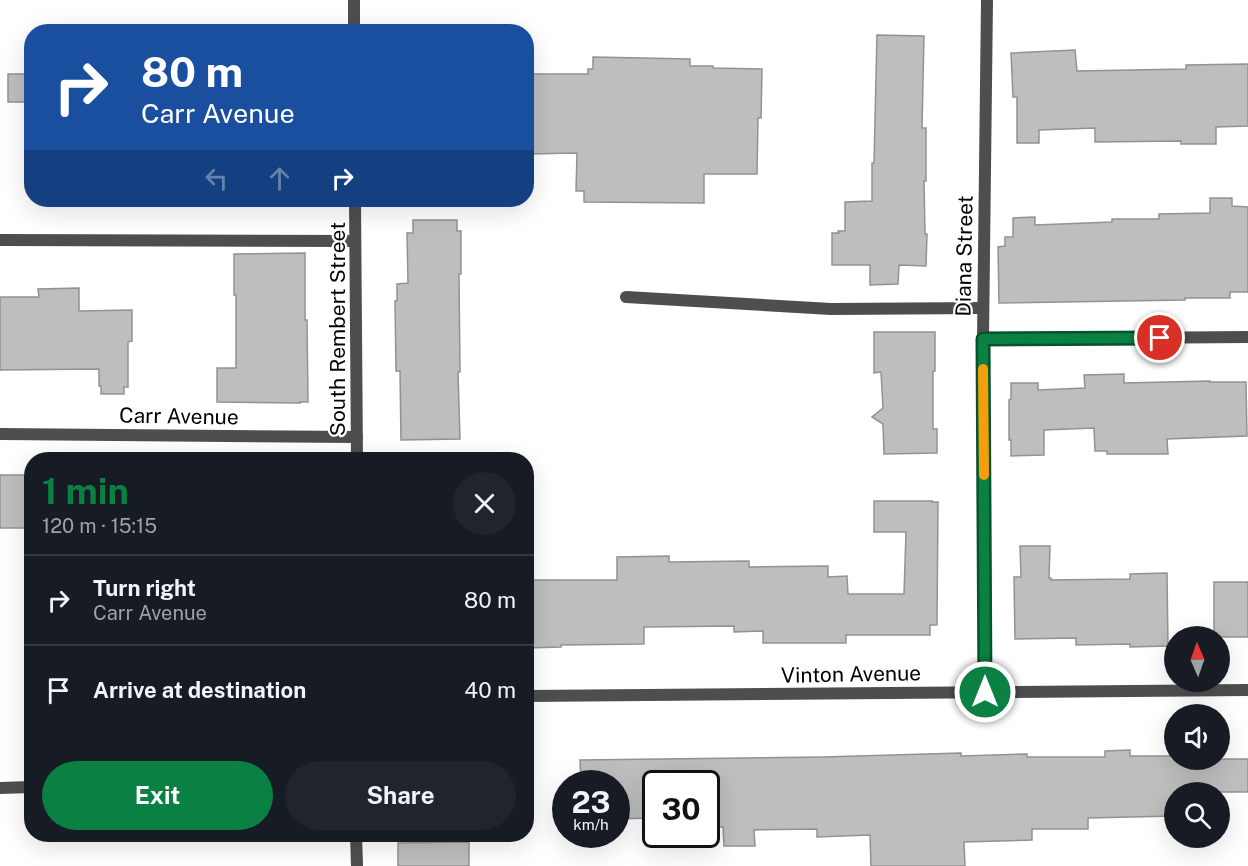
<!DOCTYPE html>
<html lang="en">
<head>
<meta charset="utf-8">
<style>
  :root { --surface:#171b24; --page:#20242c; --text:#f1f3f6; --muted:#9ea1a6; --line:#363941; --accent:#0b8043 }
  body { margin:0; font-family:"Public Sans",sans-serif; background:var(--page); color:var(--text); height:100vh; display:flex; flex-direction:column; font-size:22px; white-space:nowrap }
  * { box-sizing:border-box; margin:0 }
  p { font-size:20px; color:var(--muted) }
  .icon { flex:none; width:33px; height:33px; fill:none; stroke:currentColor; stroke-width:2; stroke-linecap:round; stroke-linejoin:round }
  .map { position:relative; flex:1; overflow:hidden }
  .side { position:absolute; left:24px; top:452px; width:510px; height:390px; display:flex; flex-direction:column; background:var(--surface); border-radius:24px; box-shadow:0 6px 24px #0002 }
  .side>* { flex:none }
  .top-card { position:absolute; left:24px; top:24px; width:510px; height:183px; border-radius:24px; box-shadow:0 6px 24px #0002; background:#1a4fa0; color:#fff; overflow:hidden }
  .needle { width:39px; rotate:358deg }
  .buttons { position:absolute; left:1164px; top:626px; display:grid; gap:12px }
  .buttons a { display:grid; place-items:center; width:66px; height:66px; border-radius:50%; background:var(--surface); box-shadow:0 6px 24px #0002; font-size:30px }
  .speed { position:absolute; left:552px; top:770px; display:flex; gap:12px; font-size:30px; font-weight:700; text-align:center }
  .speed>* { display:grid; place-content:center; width:78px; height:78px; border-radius:50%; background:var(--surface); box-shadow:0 6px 24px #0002; line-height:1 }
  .speed small { font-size:15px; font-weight:400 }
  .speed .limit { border:3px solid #111; border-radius:9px; background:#fff; color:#111 }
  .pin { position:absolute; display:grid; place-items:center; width:51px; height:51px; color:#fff; margin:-26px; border:3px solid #fff; border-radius:50%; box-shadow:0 2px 6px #0007 }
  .me { position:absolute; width:66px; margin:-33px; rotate:0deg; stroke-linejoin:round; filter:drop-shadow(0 0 4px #0008) }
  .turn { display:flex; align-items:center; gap:21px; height:126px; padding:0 18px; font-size:27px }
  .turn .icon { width:78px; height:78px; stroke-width:2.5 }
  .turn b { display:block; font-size:42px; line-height:51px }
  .lanes { display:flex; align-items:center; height:57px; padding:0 18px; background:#0003; justify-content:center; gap:30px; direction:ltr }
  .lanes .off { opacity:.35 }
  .round { display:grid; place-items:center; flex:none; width:63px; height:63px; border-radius:32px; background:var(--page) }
  .head { display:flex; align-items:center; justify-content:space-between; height:102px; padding:0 18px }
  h1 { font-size:36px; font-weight:700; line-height:45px; color:var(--accent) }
  .cta { display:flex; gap:12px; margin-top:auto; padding:12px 18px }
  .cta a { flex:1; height:69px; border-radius:36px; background:var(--accent); color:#fff; font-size:24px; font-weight:700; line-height:69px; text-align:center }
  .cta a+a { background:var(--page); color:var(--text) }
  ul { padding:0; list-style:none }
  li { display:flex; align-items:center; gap:18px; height:90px; padding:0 18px; border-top:2px solid var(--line) }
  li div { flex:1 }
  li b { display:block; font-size:22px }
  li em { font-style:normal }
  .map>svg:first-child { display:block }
  .building { fill:#bebebe; stroke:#929292; stroke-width:1.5 }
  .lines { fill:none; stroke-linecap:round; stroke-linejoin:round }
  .lane { stroke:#4e4e4e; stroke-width:12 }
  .street { stroke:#4e4e4e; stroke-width:12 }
  .route-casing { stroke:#07532c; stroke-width:15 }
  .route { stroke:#0b8043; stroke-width:10 }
  .slow { stroke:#f59e0b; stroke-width:10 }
  .labels { text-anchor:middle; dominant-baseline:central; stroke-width:4.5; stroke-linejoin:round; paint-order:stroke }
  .street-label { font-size:21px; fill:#000; stroke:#fff }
</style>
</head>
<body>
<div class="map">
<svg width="1248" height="866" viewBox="0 0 1248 866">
  <rect width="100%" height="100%" fill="#fff"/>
  <!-- building -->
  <g class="building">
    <path d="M877,35L924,36L922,128H926V181H924L925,234H927L926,266L899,265L898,284L870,285V265H832V233H839L838,231H845V202L872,201V163H874Z"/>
    <path d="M1075,50L1077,71L1186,69V65L1248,64V126L1216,127V144H1181V141L1095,142V128L1039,130V143H1017V97H1013L1011,53Z"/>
    <path d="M593,57L690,59V66H713V68L762,69L761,118H758L757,174H704V203L584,202V191H576L577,153L527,154L526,74H588V69H593Z"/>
    <rect x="8" y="74" width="24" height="28"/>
    <path d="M1210,198H1232V206L1248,207V292H1230V298H1185V300L999,303L998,247L1005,246V237H1013V218L1035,217V225L1112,222V219H1159V214L1210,213Z"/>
    <path d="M413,220H457V231H461V274H459L460,372H458L460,439L401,440L400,371H396L395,301H397V284L408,283L407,233H413Z"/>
    <path d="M305,253V320H307L308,402H300V403L217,402V368H236V295H234V254Z"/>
    <path d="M79,288V311L132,310V341L128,342V387H124V394H101V386H99V369L0,370V297H39L38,289Z"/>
    <path d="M874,332H935V371H933V429H937V453L884,454L883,424L872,417L883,408L881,372L874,373Z"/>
    <path d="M1124,374V383L1210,381V382H1246L1247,436L1167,439L1168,454H1107V451H1095L1094,428L1044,430V455L1011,456V440H1009V400L1011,399V383H1038V390L1085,388L1084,375Z"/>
    <rect x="0" y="475" width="32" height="53"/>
    <path d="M874,501H932V502H938L937,625H930V635H846V643H763V631L734,632V626L644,627V644L561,645V647L526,648V580H617V557L669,556V562L749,561V567L828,566V577L847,576L848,594H904L906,532H874Z"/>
    <path d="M1020,546H1050L1049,578H1051V580L1130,579V574L1167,573L1168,646L1130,647V644L1076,645V638L1015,639L1014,577H1021Z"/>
    <path d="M1214,582H1248V637H1220V636H1214Z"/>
    <path d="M1130,750V756H1174V759H1248V792H1174V816L1088,818V829H1032V840L964,842L965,866H871L870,835L817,837V829L754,830L755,846H724L723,827H706V783H656V816H650V818L616,819V783H581L580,760L823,757L961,753V756L1027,754V757H1105V751Z"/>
    <path d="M469,842V866H398V843Z"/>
  </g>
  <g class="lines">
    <!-- lane -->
    <g class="lane">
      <path d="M0,240L355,241"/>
      <path d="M626,297L831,309L983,308"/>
    </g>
    <!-- street -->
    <g class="street">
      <path d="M354,0V32"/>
      <path d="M355,200L357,459"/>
      <path d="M983,339L1248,337"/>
      <path d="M0,434L357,437"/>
      <path d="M985,692L983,339L987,0"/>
      <path d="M526,696L1248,690"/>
      <path d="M0,788L32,787"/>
      <path d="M356,834L357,866"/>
    </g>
  </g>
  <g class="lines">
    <!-- route casing -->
    <g class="route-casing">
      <path id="route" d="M985,692L983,339L1160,338"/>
    </g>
    <!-- route -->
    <use href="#route" class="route"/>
    <!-- slow -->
    <path class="slow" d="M983,369L984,475"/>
  </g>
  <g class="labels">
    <!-- street labels -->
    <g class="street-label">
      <text transform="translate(964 256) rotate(-89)">Diana Street</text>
      <text transform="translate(337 329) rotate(-90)">South Rembert Street</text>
      <text transform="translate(179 416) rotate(1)">Carr Avenue</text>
      <text transform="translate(851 674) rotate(-1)">Vinton Avenue</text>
    </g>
  </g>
</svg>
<div class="buttons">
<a><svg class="needle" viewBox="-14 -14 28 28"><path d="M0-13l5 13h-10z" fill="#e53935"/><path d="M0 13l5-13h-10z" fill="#9ea1a6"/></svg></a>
<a><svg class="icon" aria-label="sound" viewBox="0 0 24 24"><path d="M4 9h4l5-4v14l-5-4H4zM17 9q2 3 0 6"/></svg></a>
<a><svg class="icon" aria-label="search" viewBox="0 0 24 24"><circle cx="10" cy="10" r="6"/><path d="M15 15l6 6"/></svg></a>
</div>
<div class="speed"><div>23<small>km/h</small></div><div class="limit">30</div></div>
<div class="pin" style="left:1160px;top:338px;background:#d93025"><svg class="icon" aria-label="arrive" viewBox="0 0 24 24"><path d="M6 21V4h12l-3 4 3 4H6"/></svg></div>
<svg class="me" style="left:985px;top:692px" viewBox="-20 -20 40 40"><circle r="17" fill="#0b8043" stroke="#fff" stroke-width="3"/><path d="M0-11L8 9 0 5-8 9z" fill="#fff"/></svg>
<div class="top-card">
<div class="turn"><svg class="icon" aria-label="right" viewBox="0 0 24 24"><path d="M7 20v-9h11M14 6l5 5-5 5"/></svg><div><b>80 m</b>Carr Avenue</div></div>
<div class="lanes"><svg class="icon off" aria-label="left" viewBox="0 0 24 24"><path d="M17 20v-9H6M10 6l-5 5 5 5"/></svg><svg class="icon off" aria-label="ahead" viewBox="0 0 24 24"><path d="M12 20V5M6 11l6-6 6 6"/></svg><svg class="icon" aria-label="right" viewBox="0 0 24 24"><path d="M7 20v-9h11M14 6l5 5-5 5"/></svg></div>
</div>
<section class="side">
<div class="head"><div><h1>1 min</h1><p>120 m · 15:15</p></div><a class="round"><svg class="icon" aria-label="close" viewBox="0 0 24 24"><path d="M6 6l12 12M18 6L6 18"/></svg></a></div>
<ul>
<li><svg class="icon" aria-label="right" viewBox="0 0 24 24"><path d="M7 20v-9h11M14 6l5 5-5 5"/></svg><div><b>Turn right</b><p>Carr Avenue</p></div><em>80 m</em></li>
<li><svg class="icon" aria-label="arrive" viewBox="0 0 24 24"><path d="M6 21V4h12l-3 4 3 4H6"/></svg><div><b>Arrive at destination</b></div><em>40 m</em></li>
</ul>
<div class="cta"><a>Exit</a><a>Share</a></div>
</section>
</div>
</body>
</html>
